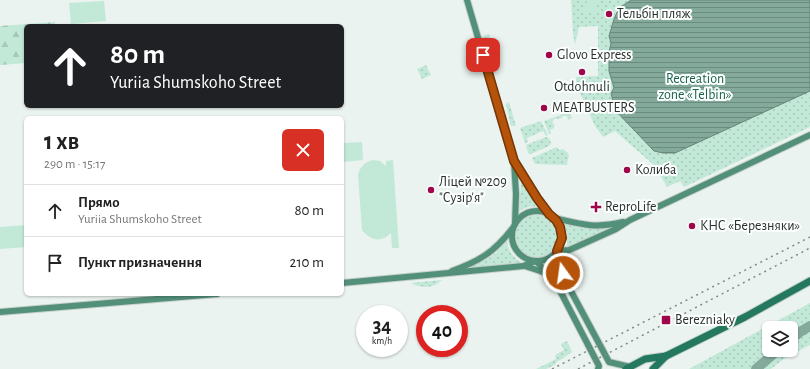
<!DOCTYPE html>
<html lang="uk">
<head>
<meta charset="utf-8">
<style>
  :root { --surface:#fff; --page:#f6f6f6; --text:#222; --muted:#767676; --line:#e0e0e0 }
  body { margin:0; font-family:"Alegreya Sans",sans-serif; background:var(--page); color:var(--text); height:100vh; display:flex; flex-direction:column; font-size:15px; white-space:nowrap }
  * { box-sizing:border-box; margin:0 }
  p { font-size:13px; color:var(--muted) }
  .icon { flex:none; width:22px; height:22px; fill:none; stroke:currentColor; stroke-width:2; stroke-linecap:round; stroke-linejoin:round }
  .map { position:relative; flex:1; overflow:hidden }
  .drawer { position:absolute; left:24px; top:116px; width:320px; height:180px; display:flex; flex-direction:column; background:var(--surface); border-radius:6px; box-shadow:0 1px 3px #0004 }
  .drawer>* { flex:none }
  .banner { position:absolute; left:24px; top:24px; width:320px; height:84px; border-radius:6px; box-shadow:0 1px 3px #0004; background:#202124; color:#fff; overflow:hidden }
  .buttons { position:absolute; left:762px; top:321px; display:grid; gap:8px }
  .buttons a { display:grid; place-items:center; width:36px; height:36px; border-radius:6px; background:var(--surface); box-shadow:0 1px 3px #0004; font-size:20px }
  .speed { position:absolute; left:356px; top:305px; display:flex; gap:8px; font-size:20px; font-weight:700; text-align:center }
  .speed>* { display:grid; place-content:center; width:52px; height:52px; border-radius:50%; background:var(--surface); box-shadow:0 1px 3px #0004; line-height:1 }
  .speed small { font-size:10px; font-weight:400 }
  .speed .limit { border:6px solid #d22; background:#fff; color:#111 }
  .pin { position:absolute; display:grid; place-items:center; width:34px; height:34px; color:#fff; margin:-17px; border-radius:8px; box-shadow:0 2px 6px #0006 }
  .me { position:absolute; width:44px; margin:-22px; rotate:346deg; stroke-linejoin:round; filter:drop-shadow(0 0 3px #0008) }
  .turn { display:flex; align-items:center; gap:14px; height:84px; padding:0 20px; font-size:18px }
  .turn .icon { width:52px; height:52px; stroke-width:2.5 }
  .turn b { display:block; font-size:28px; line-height:34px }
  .round { display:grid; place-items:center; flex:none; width:42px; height:42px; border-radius:6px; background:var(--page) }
  .overview { display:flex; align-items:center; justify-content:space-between; height:68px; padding:0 20px }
  h1 { font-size:24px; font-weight:700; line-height:30px }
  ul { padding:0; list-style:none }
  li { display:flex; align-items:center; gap:12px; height:52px; padding:0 20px; border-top:1px solid var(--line) }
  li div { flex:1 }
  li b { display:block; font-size:15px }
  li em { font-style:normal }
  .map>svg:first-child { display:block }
  .grass { fill:url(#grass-dots); fill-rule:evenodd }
  .forest { fill:url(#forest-firs) }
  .garden { fill:#c2e8d8 }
  .water { fill:url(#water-rules); stroke:#69857a }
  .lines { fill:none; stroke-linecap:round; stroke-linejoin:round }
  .river { stroke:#84aa9b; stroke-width:10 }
  .secondary-casing { stroke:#c7d0cc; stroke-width:8 }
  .primary-casing { stroke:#c7d0cc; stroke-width:9 }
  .secondary { stroke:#53907a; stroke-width:6 }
  .primary { stroke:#23785f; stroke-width:7 }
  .rail { stroke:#828885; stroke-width:1.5; stroke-dasharray:2 4; stroke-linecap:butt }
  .route-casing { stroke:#753606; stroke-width:10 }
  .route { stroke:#b45309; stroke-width:7 }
  .poi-dot { fill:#9f054b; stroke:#fbfffe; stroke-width:1.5 }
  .labels { text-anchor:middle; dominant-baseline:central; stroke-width:4; stroke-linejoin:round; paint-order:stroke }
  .poi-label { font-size:14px; fill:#2a2e2c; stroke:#fbfffe; text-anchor:start }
  .park-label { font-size:14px; fill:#1d614c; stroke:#fbfffe }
</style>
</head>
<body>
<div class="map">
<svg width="810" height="369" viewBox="0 0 810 369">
  <defs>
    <pattern id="grass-dots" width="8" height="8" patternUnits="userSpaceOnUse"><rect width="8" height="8" fill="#c2e8d8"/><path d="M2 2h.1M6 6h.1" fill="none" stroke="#a7c7ba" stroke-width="1.8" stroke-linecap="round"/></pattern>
    <pattern id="forest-firs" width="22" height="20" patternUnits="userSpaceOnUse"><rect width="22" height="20" fill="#c2e8d8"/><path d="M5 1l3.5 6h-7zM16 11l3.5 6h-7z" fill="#a7c7ba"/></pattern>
    <pattern id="water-rules" width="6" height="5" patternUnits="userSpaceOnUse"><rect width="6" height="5" fill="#84aa9b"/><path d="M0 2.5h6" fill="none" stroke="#6c8b7f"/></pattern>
  </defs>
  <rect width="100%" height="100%" fill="#eaf3ef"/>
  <!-- grass -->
  <g class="grass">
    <path d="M571,0H810V127L684,187L680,181L667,187L655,166L615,131L603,137L595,126L576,84V77L598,76V26L579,27L575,45L573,33Z"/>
    <path d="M489,34L495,54L491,55L493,61L497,60L498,64H495L489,61L482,37Z"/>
    <path d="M426,65L431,75L422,79L417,69Z"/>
    <path d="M509,102L516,126H511L506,104Z"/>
    <path d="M569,112L572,118L568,120L567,116H562V118L554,119L552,123L555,125L554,126V128L550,130L551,133L549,134L544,121Z"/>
    <path d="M541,121L548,135L546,136L543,131L527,138L528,142L525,143L520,128Z"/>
    <path d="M546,137L549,138L551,143L549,146L531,154L528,153L526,145Z"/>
    <path d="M557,147L559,150L563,149L569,154L567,165L535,164L532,158Z"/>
    <path d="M521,181L539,206L528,207L519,211Z"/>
    <circle cx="537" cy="236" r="21"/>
    <path d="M564,223L586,228L612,227L613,228L569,247L567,246V235Z"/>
    <path d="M507,241C509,254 514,257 523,264L469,268C473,264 481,263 487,259C495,255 501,248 507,241Z"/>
    <path d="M442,280C434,288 421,289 411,283Z"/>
    <path d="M810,303V345L785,358L771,369H689ZM769,328H791V350H769Z"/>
    <path d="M567,341L572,352L562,359L556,362V364L546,369H536L556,359L555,355L564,350L561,344Z"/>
  </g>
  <!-- forest -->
  <path class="forest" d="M55,22V26H26V63L0,65V26Z"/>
  <!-- garden -->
  <g class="garden">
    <path d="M587,0H597V13H583Z"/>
    <path d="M104,1L106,21L71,24L69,3Z"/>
    <path d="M362,142L363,160L342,162V143Z"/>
    <path d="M372,160L380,161L386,166V161L393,160L399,248H392L391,233C381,243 371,241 362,230L358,175C360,167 364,163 372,160Z"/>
    <path d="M26,225V247L0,249V227Z"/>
  </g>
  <!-- water -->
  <path class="water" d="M631,0H810V91L675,153H663L654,151L615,110L611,93L614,88L609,71V52L611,43L609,36L614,19L619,8Z"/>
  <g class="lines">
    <!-- river -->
    <g class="river">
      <path d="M791,339L800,332L810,326"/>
      <path d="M756,369L778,350"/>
    </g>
    <!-- secondary casing -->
    <g class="secondary-casing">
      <g id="secondary">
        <path d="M467,0L514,161L516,194L515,224"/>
        <path d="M515,163L531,188L548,213"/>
        <circle cx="537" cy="236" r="25"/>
        <path d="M554,218C580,224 595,229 623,222"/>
        <path d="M557,251L569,250L576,247L616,229L630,220L810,135"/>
        <path d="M557,251L565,280L609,362L630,367"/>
        <path d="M536,261L556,283L599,366L598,369"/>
        <path d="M525,266L546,273"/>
        <path d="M452,271C480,261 494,252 512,229"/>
        <path d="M342,283L523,266L536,261"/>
        <path d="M0,312L217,294"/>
      </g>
    </g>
    <!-- primary casing -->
    <g class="primary-casing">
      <g id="primary">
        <path d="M626,369L645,359L666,356L745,317L810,281"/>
        <path d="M653,369L666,356"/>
      </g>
    </g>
    <!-- secondary -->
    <use href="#secondary" class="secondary"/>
    <!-- primary -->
    <use href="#primary" class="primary"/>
    <!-- rail -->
    <g class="rail">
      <path d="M552,369L810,237"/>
      <path d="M578,369L810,248"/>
    </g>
  </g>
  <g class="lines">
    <!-- route casing -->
    <g class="route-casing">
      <path id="route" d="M483,55L514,161L537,198L549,214L556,220L560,227L562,238L557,251L563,273"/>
    </g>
    <!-- route -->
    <use href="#route" class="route"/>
  </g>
  <!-- markers -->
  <g class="poi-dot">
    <circle cx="609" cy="14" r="4"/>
    <circle cx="549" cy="55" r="4"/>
    <circle cx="582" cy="72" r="4"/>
    <circle cx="544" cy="108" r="4"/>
    <circle cx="627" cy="170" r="4"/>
    <circle cx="431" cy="190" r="4"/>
    <path d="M594 201h4v4h4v4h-4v4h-4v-4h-4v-4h4z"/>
    <circle cx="692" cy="226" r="4"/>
    <rect x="661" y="315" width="10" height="10" rx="2"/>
  </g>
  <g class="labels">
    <!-- poi labels -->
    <g class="poi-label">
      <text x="617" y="14">Тельбін пляж</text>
      <text x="557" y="55">Glovo Express</text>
      <text x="582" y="87" text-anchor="middle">Otdohnuli</text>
      <text x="552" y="108">MEATBUSTERS</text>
      <text x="635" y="170">Колиба</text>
      <text x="439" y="182">Ліцей №209<tspan x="439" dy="16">"Сузір'я"</tspan></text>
      <text x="605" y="207">ReproLife</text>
      <text x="700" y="226">КНС «Березняки»</text>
      <text x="675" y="320">Berezniaky</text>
    </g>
    <!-- park labels -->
    <g class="park-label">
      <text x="695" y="79">Recreation<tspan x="695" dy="16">zone «Telbin»</tspan></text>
    </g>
  </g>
</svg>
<div class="buttons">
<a><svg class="icon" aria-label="layers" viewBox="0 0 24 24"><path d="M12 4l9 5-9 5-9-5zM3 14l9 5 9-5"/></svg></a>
</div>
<div class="speed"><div>34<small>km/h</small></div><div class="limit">40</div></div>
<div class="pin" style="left:483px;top:55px;background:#d93025"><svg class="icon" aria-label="arrive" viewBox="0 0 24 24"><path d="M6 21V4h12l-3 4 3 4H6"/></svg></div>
<svg class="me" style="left:563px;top:273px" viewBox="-20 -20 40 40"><circle r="17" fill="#b45309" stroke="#fff" stroke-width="3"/><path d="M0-11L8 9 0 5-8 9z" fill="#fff"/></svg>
<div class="banner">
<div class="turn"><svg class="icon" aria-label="ahead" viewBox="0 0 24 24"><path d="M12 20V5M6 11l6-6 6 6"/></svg><div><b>80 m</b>Yuriia Shumskoho Street</div></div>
</div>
<section class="drawer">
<div class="overview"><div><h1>1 хв</h1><p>290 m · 15:17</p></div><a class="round" style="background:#d93025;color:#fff"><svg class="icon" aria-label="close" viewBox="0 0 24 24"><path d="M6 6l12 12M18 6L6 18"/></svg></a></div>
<ul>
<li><svg class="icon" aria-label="ahead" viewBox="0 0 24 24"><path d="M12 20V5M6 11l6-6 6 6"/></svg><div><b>Прямо</b><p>Yuriia Shumskoho Street</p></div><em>80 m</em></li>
<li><svg class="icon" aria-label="arrive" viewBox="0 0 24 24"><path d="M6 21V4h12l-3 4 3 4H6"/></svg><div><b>Пункт призначення</b></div><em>210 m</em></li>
</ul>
</section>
</div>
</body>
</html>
